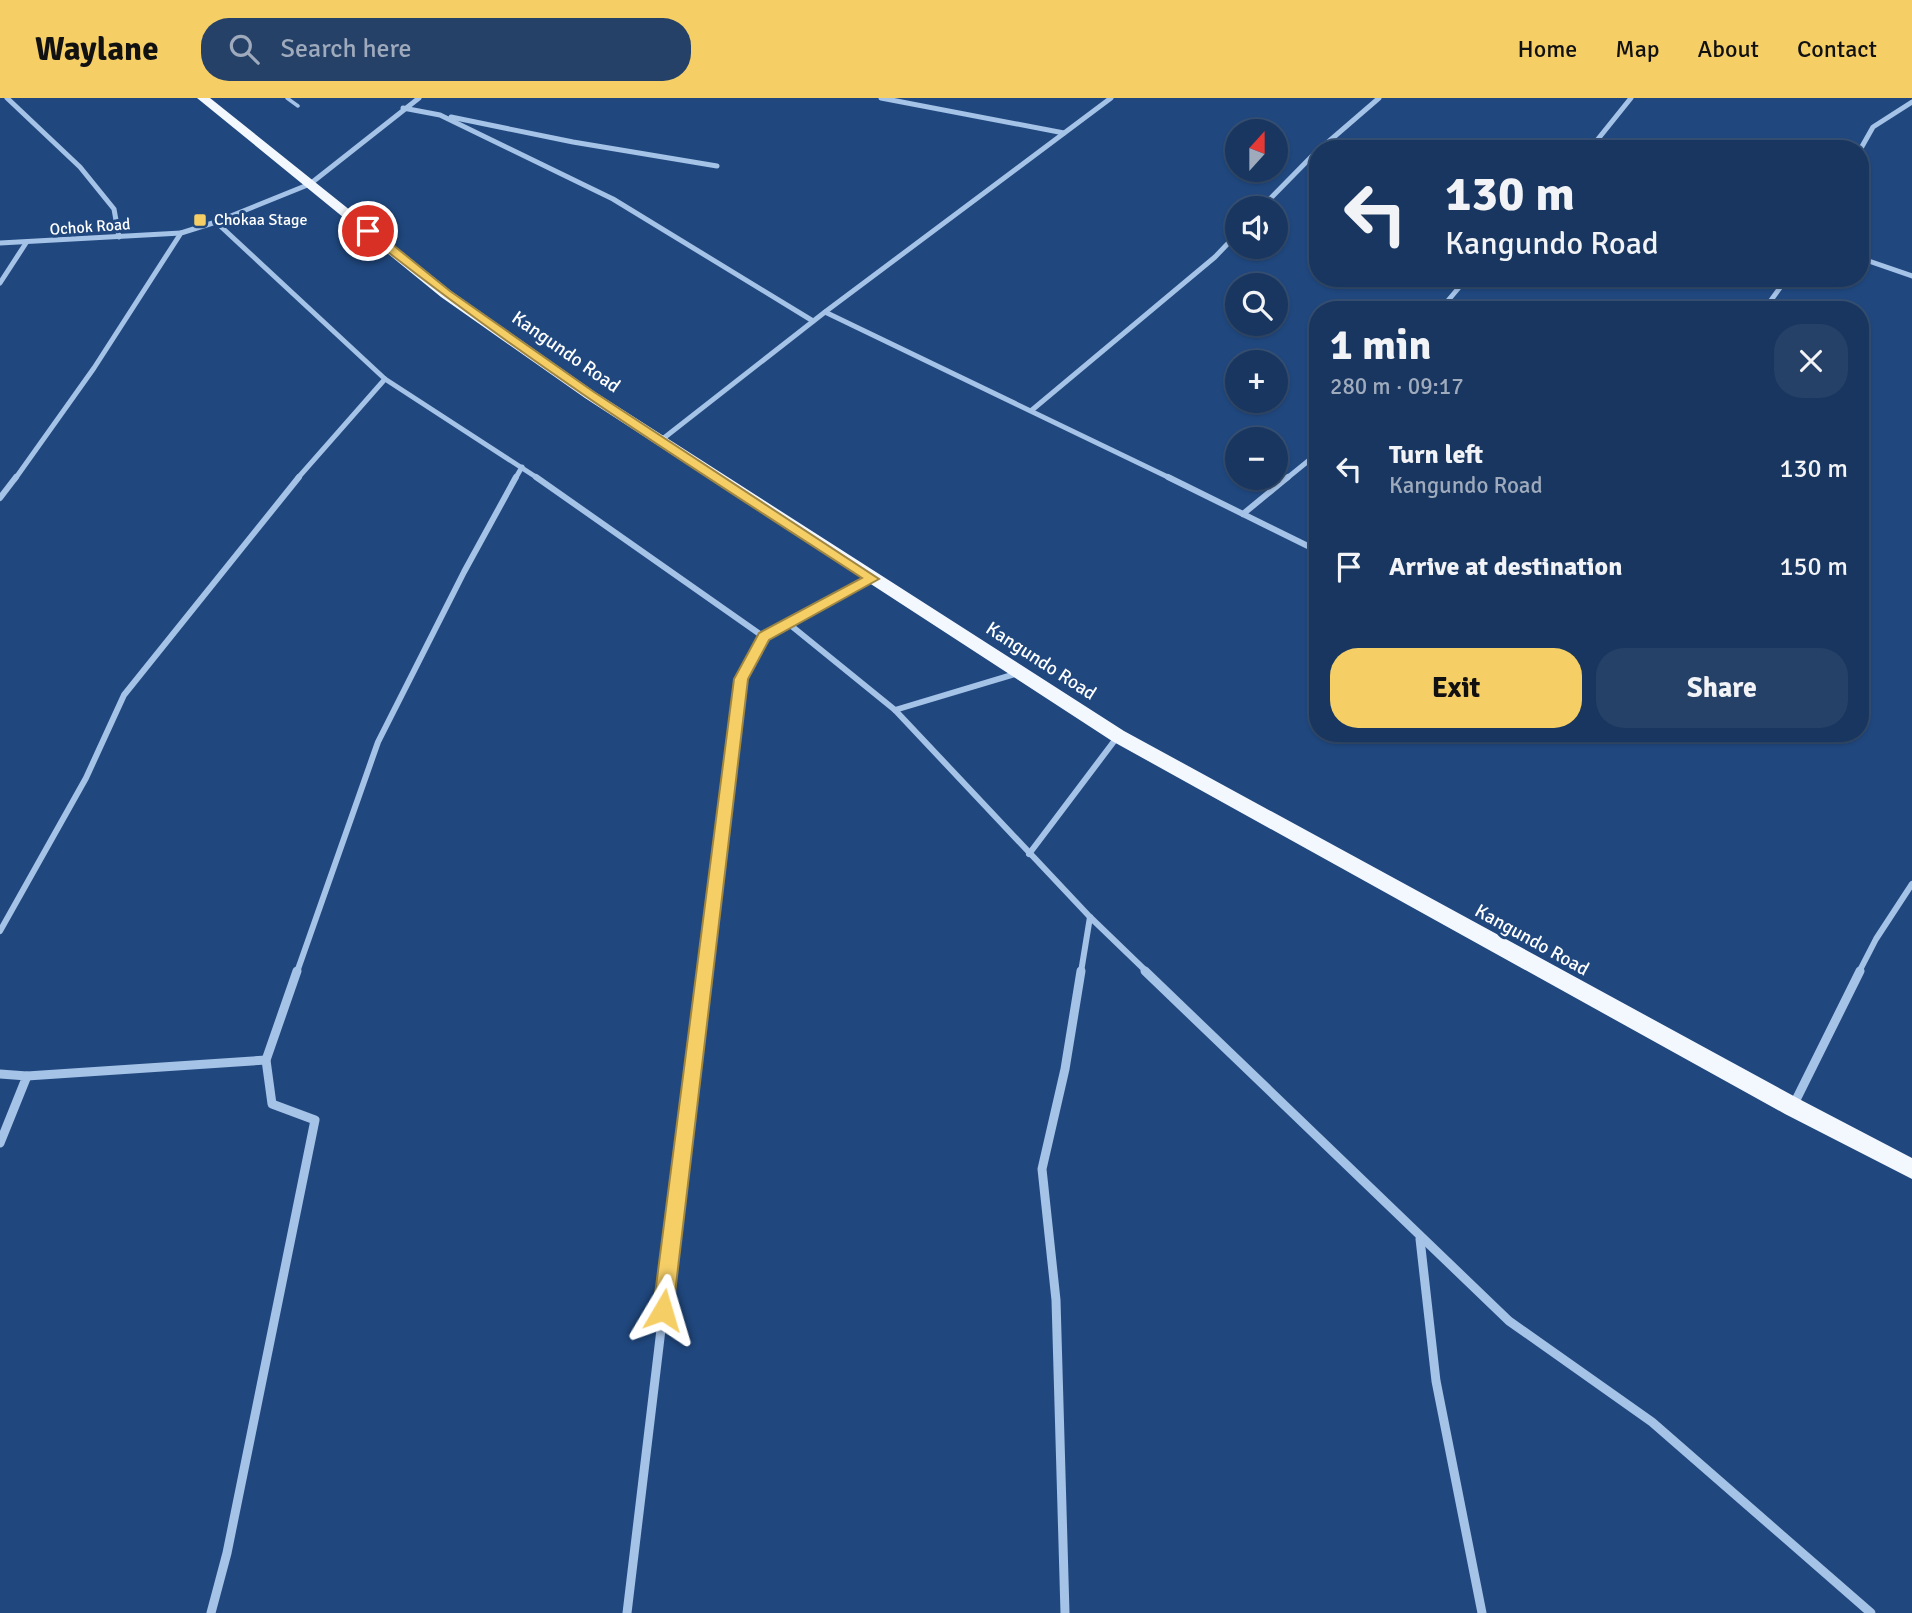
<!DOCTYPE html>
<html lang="en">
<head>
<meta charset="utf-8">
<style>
  :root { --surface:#18365f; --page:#254168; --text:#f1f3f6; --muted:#9fabbd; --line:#365074; --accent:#f5ce66 }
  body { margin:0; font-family:Signika,sans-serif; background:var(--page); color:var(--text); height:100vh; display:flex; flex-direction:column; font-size:26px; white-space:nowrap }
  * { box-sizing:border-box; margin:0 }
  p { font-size:23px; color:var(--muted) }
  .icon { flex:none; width:38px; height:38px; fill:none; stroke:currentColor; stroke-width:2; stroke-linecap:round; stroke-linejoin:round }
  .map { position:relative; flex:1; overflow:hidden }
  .sheet { position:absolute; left:1309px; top:203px; width:560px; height:441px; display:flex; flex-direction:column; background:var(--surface); border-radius:28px; box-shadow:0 2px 5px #0004,0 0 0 2px var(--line) }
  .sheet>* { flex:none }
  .guide { position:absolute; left:1309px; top:42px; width:560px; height:147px; border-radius:28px; box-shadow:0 2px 5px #0004,0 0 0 2px var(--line); background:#18365f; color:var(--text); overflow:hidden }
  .needle { width:46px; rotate:21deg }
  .fabs { position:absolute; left:1225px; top:21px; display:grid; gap:14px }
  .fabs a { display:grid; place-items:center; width:63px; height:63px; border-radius:50%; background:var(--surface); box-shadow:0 2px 5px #0004,0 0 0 2px var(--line); font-size:35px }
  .pin { position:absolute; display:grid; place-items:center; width:60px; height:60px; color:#fff; margin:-30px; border:4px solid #fff; border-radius:50%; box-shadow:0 2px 7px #0007 }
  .me { position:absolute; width:77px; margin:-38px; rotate:7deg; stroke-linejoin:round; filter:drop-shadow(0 0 5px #0008) }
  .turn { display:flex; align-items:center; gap:24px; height:147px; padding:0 21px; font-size:32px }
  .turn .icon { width:91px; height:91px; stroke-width:2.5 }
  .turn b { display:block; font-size:49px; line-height:60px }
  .round { display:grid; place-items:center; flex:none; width:74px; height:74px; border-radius:28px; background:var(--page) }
  .overview { display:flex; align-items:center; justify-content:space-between; height:119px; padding:0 21px }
  h1 { font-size:42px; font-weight:700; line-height:52px }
  .button { display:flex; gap:14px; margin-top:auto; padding:14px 21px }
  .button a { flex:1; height:80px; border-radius:28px; background:var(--accent); color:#111; font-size:28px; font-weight:700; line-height:80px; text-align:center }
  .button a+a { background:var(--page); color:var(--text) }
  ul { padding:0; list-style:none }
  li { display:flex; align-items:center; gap:21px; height:98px; padding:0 21px }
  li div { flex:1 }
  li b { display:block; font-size:26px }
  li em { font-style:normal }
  header { display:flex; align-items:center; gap:42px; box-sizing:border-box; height:98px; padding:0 35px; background:var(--accent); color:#111 }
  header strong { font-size:33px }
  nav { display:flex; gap:38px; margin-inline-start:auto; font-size:24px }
  .search { width:490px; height:63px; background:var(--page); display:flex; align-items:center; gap:18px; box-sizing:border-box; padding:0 24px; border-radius:28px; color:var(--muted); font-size:26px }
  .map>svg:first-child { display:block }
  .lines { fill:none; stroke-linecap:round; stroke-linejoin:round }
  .service { stroke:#a5c2e7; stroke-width:3.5 }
  .minor-far2 { stroke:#a5c2e7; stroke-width:5 }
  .minor-far1 { stroke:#a5c2e7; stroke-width:6 }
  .minor { stroke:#a5c2e7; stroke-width:9 }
  .trunk { fill:#f3f7fe; fill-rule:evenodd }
  .route { fill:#f5ce66; stroke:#9f8642; stroke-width:2 }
  .poi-dot { fill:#f5ce66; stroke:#20487f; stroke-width:2.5 }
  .labels { text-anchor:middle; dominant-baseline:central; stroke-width:6; stroke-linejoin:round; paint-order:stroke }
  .far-poi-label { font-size:16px; fill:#fff; stroke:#20487f; text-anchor:start }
  .far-street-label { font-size:16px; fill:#fff; stroke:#20487f }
  .street-label { font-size:19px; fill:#fff; stroke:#20487f }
</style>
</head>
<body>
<header>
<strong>Waylane</strong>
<div class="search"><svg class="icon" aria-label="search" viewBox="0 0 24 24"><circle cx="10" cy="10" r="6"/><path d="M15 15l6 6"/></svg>Search here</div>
<nav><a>Home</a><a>Map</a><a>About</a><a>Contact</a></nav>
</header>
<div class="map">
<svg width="1912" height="1515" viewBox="0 0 1912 1515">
  <rect width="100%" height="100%" fill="#20487f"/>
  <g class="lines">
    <!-- service -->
    <path class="service" d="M287,0L298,8"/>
    <!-- minor-far2 -->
    <g class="minor-far2">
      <path d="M7,0L80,69L114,111L119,139"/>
      <path d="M881,0L1064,35"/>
      <path d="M403,10L440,17L613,101L813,223"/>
      <path d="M451,19L573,44L717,68"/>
      <path d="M1320,51L1379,0"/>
      <path d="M1590,51L1631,0"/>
      <path d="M1860,52L1873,29L1912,4"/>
      <path d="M1261,110L1318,52"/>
      <path d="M216,124L385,281L539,381"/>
      <path d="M0,145L181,135"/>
      <path d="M1860,160L1912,178"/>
      <path d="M0,185L26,145"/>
      <path d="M1440,212L1467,180"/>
      <path d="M1764,212L1787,180"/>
      <path d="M825,214L1172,381"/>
      <path d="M1032,312L1215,159L1237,136"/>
      <path d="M660,343L825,214L1111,0"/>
      <path d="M15,381L94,270L181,135L216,124L310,86L419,0"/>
      <path d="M297,381L385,281"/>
      <path d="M515,381L522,369"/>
      <path d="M1286,381L1318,355"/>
    </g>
    <!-- minor-far1 -->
    <g class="minor-far1">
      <path d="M536,379L764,539"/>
      <path d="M1168,379L1318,453"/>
      <path d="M0,400L16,379"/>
      <path d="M1243,416L1288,379"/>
      <path d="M789,526L895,612L1090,819L1147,874"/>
      <path d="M895,612L1018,575"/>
      <path d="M1029,756L1118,638"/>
      <path d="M0,833L86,680L124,597L299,379"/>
      <path d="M297,874L378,644L464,474L516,379"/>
      <path d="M704,874L741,581L764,539L872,481"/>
      <path d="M1081,874L1090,819"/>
      <path d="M1859,874L1876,841L1912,786"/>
    </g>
    <!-- minor -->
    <g class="minor">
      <path d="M1145,873L1509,1223L1652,1324L1871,1515"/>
      <path d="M0,976L27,978L0,1045"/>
      <path d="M27,978L266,962"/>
      <path d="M1793,1008L1860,873"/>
      <path d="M1420,1141L1436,1283L1482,1515"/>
      <path d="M211,1515L227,1455L315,1022L272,1006L266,962L297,873"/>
      <path d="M627,1515L704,873"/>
      <path d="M1065,1515L1056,1202L1042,1071L1065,971L1081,873"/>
    </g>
    <!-- trunk -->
    <path class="trunk" d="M197,0H210L451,193L595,294L1124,633L1801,1002L1912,1060V1081L1785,1016L1112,643L585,300L441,199Z"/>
  </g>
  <!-- route -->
  <path class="route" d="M364,130H372L450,193L594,294L879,481L769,542L748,581L673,1212L670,1218L663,1221L656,1218L653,1212L734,581L759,535L862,480C693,370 522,262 364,135Z"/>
  <!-- markers -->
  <rect class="poi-dot" x="193" y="115" width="14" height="14" rx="3.5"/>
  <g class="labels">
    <!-- far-poi labels -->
    <g class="far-poi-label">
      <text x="214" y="122">Chokaa Stage</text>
    </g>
    <!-- far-street labels -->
    <g class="far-street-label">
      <text transform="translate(90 129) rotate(-4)">Ochok Road</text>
    </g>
    <!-- street labels -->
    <g class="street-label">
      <text transform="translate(566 254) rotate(35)">Kangundo Road</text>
      <text transform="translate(1041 563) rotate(33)">Kangundo Road</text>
      <text transform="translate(1532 842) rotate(29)">Kangundo Road</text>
    </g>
  </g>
</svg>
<div class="fabs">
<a><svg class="needle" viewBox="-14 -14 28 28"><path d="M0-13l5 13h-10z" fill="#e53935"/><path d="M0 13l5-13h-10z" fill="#9fabbd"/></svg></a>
<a><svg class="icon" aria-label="sound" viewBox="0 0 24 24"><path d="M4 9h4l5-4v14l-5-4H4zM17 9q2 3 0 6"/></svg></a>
<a><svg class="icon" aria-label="search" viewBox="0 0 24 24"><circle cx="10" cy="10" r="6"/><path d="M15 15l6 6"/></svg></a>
<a>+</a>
<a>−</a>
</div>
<div class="pin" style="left:368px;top:133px;background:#d93025"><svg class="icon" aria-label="arrive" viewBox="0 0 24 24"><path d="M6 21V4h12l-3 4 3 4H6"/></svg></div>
<svg class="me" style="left:663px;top:1212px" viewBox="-20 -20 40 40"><path d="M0-17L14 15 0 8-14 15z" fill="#f5ce66" stroke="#fff" stroke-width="4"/></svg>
<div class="guide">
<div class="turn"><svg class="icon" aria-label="left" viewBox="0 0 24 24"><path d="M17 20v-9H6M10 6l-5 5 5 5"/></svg><div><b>130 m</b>Kangundo Road</div></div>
</div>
<section class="sheet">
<div class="overview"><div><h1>1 min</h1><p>280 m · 09:17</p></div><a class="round"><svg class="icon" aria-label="close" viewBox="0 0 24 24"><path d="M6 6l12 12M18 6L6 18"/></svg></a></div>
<ul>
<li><svg class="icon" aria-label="left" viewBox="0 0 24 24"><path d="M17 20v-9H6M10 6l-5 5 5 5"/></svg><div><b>Turn left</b><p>Kangundo Road</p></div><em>130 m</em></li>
<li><svg class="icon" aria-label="arrive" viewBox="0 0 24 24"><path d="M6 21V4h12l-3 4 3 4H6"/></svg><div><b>Arrive at destination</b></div><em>150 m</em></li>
</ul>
<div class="button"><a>Exit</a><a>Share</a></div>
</section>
</div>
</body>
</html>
